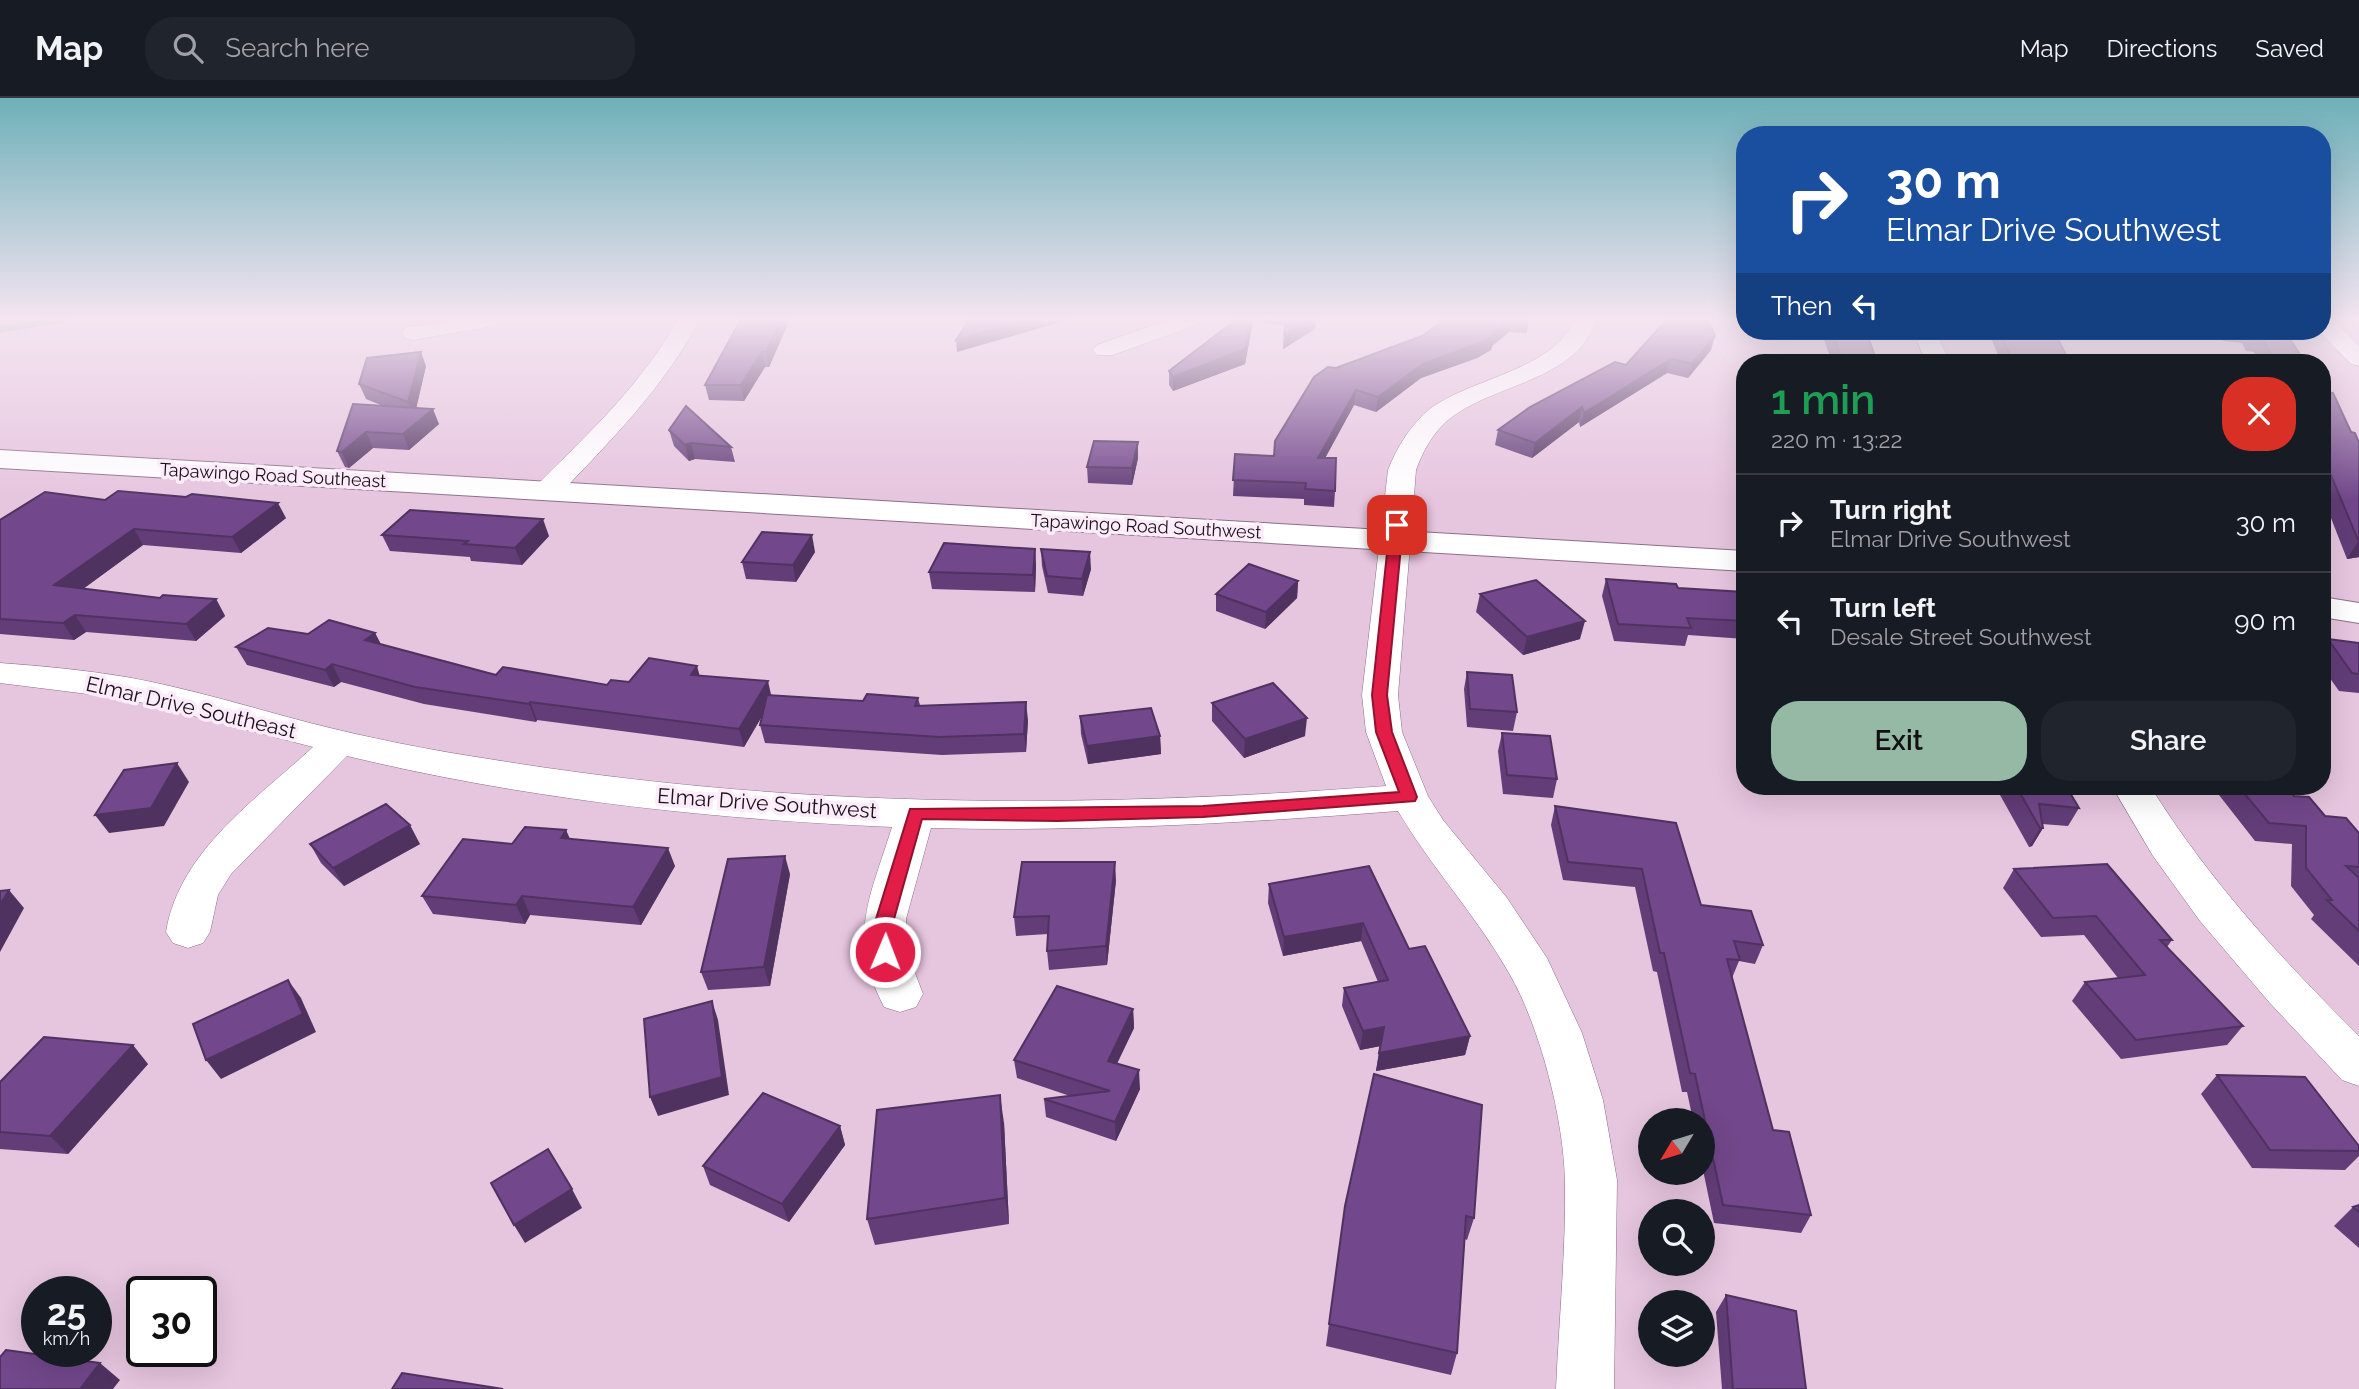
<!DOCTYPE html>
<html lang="en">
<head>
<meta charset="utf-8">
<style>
  :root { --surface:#171b24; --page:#20242c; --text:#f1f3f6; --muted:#9ea1a6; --line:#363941; --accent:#95b9a5 }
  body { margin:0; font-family:Raleway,sans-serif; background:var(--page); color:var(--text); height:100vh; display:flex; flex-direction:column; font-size:26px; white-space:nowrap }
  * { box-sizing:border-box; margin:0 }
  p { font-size:23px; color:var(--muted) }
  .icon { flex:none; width:38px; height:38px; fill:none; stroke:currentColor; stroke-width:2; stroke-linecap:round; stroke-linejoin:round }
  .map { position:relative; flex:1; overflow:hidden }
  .side { position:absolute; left:1736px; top:256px; width:595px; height:441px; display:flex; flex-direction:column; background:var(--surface); border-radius:28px; box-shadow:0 7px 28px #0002 }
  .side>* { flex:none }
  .guide { position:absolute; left:1736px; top:28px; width:595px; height:214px; border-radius:28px; box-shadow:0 7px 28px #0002; background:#1a4fa0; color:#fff; overflow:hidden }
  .needle { width:46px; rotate:232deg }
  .controls { position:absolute; left:1638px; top:1010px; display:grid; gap:14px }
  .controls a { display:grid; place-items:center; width:77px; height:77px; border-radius:50%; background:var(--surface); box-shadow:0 7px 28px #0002; font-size:35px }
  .speed { position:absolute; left:21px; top:1178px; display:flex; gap:14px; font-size:35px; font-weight:700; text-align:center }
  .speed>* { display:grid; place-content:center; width:91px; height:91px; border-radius:50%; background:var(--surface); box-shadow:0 7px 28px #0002; line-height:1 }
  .speed small { font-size:18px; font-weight:400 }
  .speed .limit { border:4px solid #111; border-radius:10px; background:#fff; color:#111 }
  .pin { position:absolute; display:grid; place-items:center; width:60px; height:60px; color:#fff; margin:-30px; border-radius:14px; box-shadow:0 4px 10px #0006 }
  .me { position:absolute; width:77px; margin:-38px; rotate:1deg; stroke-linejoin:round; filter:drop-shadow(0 0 5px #0008) }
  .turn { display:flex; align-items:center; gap:24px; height:147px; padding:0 35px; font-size:32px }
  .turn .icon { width:91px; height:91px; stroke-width:2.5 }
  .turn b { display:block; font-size:49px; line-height:60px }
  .then { display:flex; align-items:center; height:66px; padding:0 35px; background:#0003; gap:14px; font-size:26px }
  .round { display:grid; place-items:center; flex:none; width:74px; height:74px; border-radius:28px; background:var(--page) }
  .summary { display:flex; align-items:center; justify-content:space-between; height:119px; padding:0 35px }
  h1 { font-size:42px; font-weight:600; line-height:52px; color:#1e9e55 }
  .action { display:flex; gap:14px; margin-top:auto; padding:14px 35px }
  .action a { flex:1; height:80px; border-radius:28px; background:var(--accent); color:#111; font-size:28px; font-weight:600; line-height:80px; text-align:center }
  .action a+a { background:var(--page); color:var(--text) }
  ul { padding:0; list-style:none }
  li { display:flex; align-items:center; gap:21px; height:98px; padding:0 35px; border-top:2px solid var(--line) }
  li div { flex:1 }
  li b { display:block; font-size:26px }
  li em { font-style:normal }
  header { display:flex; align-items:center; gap:42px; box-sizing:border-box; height:98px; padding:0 35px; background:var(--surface); border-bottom:2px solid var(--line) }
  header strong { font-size:33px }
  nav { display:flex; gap:38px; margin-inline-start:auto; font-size:24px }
  .search { width:490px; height:63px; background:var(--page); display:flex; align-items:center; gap:18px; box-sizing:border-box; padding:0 24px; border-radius:28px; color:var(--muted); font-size:26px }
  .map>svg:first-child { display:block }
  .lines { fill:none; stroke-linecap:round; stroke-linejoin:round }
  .stream { stroke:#58aa72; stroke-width:7 }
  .minor-casing { stroke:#8c6f87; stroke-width:1 }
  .tertiary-casing { stroke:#8c6f87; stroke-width:2 }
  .minor { fill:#fff; fill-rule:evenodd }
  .tertiary { fill:#fff; fill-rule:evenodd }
  .wall { fill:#623d78 }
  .shaded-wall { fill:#503261 }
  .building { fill:#72478b; stroke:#503261; stroke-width:2 }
  .route { fill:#e11d48; stroke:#92132f; stroke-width:2 }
  .labels { text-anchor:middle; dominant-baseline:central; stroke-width:7; stroke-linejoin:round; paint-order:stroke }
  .far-street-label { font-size:18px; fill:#1c111a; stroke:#fcebf9 }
  .street-label { font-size:21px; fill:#1c111a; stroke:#fcebf9 }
</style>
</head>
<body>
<header>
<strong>Map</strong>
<div class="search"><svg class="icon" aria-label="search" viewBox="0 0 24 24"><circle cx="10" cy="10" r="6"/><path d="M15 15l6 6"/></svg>Search here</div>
<nav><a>Map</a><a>Directions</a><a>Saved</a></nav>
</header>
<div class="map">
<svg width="2359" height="1291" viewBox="0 0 2359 1291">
  <rect width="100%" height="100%" fill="#e6c5df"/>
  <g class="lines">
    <!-- stream -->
    <path class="stream" d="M0,231L64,221"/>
    <!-- minor casing -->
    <g class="minor-casing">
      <g id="minor">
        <path d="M456,221H504L501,226L493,228L413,242L405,240L402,235L405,230Z"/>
        <path d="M678,221H700C664,290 610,343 557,399L547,401L537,399L533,393L537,387C589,335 642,286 678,221Z"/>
        <path d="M1170,221H1202L1199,226L1113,257H1097L1093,252L1097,247Z"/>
        <path d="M1574,221H1596C1578,284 1492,285 1448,322C1432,336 1423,353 1416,372L1398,597L1402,634L1428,698L1443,722L1507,800L1547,860L1582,935L1603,1002L1617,1082L1614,1291H1556C1559,1222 1566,1153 1565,1084C1564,1022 1540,928 1509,875C1476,817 1431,769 1398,713C1242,725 1088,734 931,730L906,821L907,854L923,896L916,909L900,914L884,909C847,837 870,800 892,729C709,721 525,701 347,658L231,776L218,797L210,834L203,845L188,850L173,845L166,834C179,753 257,701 313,649L128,601L0,585V565C42,568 84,572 126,579C188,590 249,609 310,625C369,640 429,652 489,661C794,711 1078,711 1386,688L1366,634L1362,597L1388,372C1397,349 1411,326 1431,310C1470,281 1558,270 1574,221Z"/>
        <path d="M2322,221H2332L2359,248V268L2351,266L2319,233H2322Z"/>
        <path d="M1913,233H1935L1950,264H1926Z"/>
        <path d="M2112,688H2150C2208,781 2281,861 2359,938V988L2342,982L2269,904L2200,823L2153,758Z"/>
      </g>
    </g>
    <!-- tertiary casing -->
    <g class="tertiary-casing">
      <g id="tertiary">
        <path d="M0,352L1745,453V473L0,370Z"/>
        <path d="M2322,499L2359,505V525L2322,519Z"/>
      </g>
    </g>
    <!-- minor -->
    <use href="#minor" class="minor"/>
    <!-- tertiary -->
    <use href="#tertiary" class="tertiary"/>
  </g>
  <!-- wall -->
  <g class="wall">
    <path d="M741,221H790L769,269H765L744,303L709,302L705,287Z"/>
    <path d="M1237,221H1316L1315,231L1283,251L1285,228L1253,223L1245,266L1173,293L1169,287V273Z"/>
    <path d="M1445,221H1529L1527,235L1509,234L1492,248L1491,252L1477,260L1421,280L1376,314L1354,307L1325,360L1335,393L1334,409L1304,407V401L1233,398L1235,356L1274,358L1336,270L1422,238Z"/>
    <path d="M1821,233H1866L1877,264H1832Z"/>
    <path d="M1988,233H2049L2070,264H2001Z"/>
    <path d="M2218,233H2285L2301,258L2309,264H2259L2254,254L2246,253L2242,245L2223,243Z"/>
    <path d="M1711,252L1688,280L1667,275L1580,329L1579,324L1532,360L1495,347L1498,332L1626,267Z"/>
    <path d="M426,268L416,310L439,326L409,352L373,350L349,370L345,369L337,353L383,308L366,301L359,286Z"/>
    <path d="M2322,290L2351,334L2355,335L2359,459L2347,461L2322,397Z"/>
    <path d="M669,332L731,349L735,364L695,361L689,363L674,348Z"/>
    <path d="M1138,360L1132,387L1088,385L1087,369Z"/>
    <path d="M105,402L286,420L241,455L143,447L83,491L160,500L216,501L225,518L196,543L86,534L74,542L0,536V422Z"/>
    <path d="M382,437L549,438L522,467L471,463L470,459L390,453Z"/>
    <path d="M1035,451L1036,468L1035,494L932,491L929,474Z"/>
    <path d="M1041,451L1091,471L1083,498L1048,495L1042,468Z"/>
    <path d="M815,454L796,484L746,481L742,464Z"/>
    <path d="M1606,481L1678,490L1745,494V541L1688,537L1685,548L1614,543L1602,498Z"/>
    <path d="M1298,483L1297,500L1265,531L1216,513V496Z"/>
    <path d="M1480,496L1580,541L1523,557L1476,514Z"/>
    <path d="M375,535L381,547L496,577L607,587L700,578L771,597L863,603L918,600L920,607L1028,622L1026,654L942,657L765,645L760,627L762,618L744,649L537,622L536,624L424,606L341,584L334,589L247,567L236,549L308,536Z"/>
    <path d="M2328,541L2359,545V595L2339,593L2322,569V550Z"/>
    <path d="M1467,574L1517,614L1513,633L1467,629L1464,591Z"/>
    <path d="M1212,605L1305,638L1244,660L1212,623Z"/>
    <path d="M1080,618L1160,638L1161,656L1088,666L1081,636Z"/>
    <path d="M1502,635L1557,681L1553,700L1503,696L1498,653Z"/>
    <path d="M1995,688H2066L2079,710L2068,728L2042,726L2043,730L2032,748L2029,749Z"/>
    <path d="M2214,688H2288L2294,698L2325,718L2359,735V868L2311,821L2314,817L2291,788L2292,746L2255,743L2219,697Z"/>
    <path d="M1555,708L1701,807L1763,847L1755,866L1739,863L1732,880L1773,1032L1811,1117L1801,1135L1714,1125L1703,1072V1022H1693L1687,994H1682L1657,874L1653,873L1635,789L1563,782L1551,727Z"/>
    <path d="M566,732L569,741L675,768L641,827L530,817L525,826L433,816L422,798L512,746Z"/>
    <path d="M310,746H420L344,788L321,765Z"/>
    <path d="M1369,768L1409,851L1470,938L1465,957L1376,973L1380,948L1360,952L1342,908L1344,890L1378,884L1361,843L1283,858L1268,805L1269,786Z"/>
    <path d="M2014,771L2172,842L2167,849L2243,928L2227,947L2121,961L2072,903L2085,884L2118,880L2084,837L2041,839L2003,790Z"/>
    <path d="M790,776L770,888L708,892L701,874Z"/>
    <path d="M1116,782L1107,867L1049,872L1047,853L1048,836L1016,838L1014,819Z"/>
    <path d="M1133,911L1134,930L1117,966L1140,991L1116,1043L1046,1019L1044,1001L1070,998L1017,980L1014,962Z"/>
    <path d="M148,966L68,1056L0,1051V984Z"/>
    <path d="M1374,976L1474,1120L1467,1142L1465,1141L1457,1255L1451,1277L1326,1248L1345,1108Z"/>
    <path d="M2217,977L2359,1048V1058L2345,1072L2252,1070L2201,996Z"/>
    <path d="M1004,1025L1009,1126L875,1147L867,1121Z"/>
    <path d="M840,1028L845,1047L789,1124L710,1087L703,1068Z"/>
    <path d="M2359,1107V1150L2334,1128L2353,1109Z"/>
    <path d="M1726,1197L1806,1291H1722L1716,1214Z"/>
  </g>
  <!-- shaded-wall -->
  <g class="shaded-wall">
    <path d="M781,221H790L769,269L766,254Z"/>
    <path d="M1030,221H1072L957,254L956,242Z"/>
    <path d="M1251,221H1253V223L1245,266L1173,293V279Z"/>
    <path d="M1310,221H1316L1315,231L1283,251L1284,237Z"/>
    <path d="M1510,221H1511L1509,234L1492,248L1491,252L1477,260L1421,280L1376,314L1378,299L1423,266L1493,235Z"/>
    <path d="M1715,238L1711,252L1688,280L1692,266Z"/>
    <path d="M421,254L426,268L414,320L408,304Z"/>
    <path d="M762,254L765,269L744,303L741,287Z"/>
    <path d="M1671,261L1667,275L1580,329L1584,315Z"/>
    <path d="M1356,292L1354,307L1317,375L1318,360Z"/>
    <path d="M1582,309L1579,324L1532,360L1535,345Z"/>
    <path d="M433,311L439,326L409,352L403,336Z"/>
    <path d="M366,334L373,350L349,370L342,354Z"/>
    <path d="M1138,344V360L1132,387V370Z"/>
    <path d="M691,345L695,361L689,363L685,347Z"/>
    <path d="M278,405L286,420L241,455L232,439Z"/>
    <path d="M543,421L549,438L522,467L515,450Z"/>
    <path d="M134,431L143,447L65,504L54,487Z"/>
    <path d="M812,437L815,454L796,484L793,467Z"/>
    <path d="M2359,444V459L2347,461L2358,444Z"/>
    <path d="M1035,451L1036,468L1035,494L1033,477Z"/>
    <path d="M1090,454L1091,471L1083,498L1082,481Z"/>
    <path d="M1298,483L1297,500L1265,531L1266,514Z"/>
    <path d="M216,501L225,518L196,543L186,526Z"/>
    <path d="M75,517L86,534L74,542L63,525Z"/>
    <path d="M1585,523L1580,541L1523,557L1527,539Z"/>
    <path d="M375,535L384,552L365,542Z"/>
    <path d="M332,566L341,584L334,589L325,572Z"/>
    <path d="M697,568L702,586L691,577Z"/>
    <path d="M768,583L772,601L744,649L739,631Z"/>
    <path d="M530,604L537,622L536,624L529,606Z"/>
    <path d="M1026,604L1028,622L1026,654L1024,636Z"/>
    <path d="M1307,620L1305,638L1244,660L1245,641Z"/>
    <path d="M1160,638L1161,656L1088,666L1087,648Z"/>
    <path d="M177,665L189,684L164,728L109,735L95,717Z"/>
    <path d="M410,727L420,746L344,788L333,770Z"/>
    <path d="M2040,730H2043L2032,748L2029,749Z"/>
    <path d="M566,732L574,750L561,740Z"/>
    <path d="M668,750L675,768L641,827L633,809Z"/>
    <path d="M785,758L790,776L770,888L764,869Z"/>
    <path d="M1115,764L1116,782L1107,867L1106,848Z"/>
    <path d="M9,792L24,810L0,854V807Z"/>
    <path d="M522,798L530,817L525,826L516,807Z"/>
    <path d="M1363,825L1361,843L1283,858L1284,839Z"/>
    <path d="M288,882L301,900L316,934L221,981L206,962Z"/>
    <path d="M712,903L718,922L729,997L658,1018L650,999Z"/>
    <path d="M1133,911L1134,930L1109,981L1108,963Z"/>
    <path d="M1384,929L1381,948L1360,952L1363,933Z"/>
    <path d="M1470,938L1465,957L1376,973L1379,955Z"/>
    <path d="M133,947L148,966L68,1056L50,1038Z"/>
    <path d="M1139,972L1140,991L1116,1043L1115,1024Z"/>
    <path d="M1000,997L1004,1025L1009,1126L1005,1100Z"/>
    <path d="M840,1028L845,1047L789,1124L782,1106Z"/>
    <path d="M572,1091L582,1110L525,1145L514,1127Z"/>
    <path d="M100,1265L120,1282L113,1291H80Z"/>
  </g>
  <!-- building -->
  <g class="building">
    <path d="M741,221H781L766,254H762L741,287H705Z"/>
    <path d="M970,221H1030L956,242Z"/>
    <path d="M1237,221H1251L1245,251L1173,279L1169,273Z"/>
    <path d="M1286,221H1310L1284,237Z"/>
    <path d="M1445,221H1510L1493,235L1494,237L1480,245L1423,266L1378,299L1356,292L1318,360H1336L1335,393L1305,391L1306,385L1233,382L1235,356L1274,358L1275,343L1314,279L1328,269L1336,270L1422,238Z"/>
    <path d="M1667,221H1708L1715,238L1692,266L1671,261L1584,315L1582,309L1535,345L1498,332L1530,309L1615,264L1626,267Z"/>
    <path d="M1831,233H1866L1877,264H1845L1844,262L1842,261Z"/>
    <path d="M1999,233H2049L2054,239L2057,240L2070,264H2013Z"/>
    <path d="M2251,233H2285L2301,258L2307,259L2309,264H2274L2262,239L2254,238Z"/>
    <path d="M421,254L408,304L359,286L367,260Z"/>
    <path d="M2322,290L2324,294L2333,295L2351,334L2355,335L2359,345V444L2322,356Z"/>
    <path d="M353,306L433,311L403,336L366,334L342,354L337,353Z"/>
    <path d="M686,308L731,349L691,345L685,347L669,332Z"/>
    <path d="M1094,343L1138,344L1132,370L1087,369Z"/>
    <path d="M118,393L186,399L192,396L278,405L232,439L134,431L54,487L160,500L163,497L216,501L186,526L75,517L63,525L0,521V422L45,394L105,402Z"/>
    <path d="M410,412L543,421L515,450L464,446L468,443L382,437Z"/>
    <path d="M762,434L812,437L793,467L742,464Z"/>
    <path d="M944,445L1035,451L1033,477L929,474Z"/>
    <path d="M1041,451L1090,454L1082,481L1047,478Z"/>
    <path d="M1249,466L1298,483L1266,514L1216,496Z"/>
    <path d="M1606,481L1676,486L1678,490L1745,494V523L1687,520L1691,530L1618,526Z"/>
    <path d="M1536,482L1585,523L1527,539L1480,496Z"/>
    <path d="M329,522L375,535L365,542L496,577L503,569L607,587L611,582L629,584L649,560L697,568L691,577L768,583L739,631L530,604L529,606L415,589L332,566L325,572L236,549L268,530L308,536Z"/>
    <path d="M2328,541L2359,545V576L2352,575Z"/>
    <path d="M1467,574L1512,577L1517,614L1470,611Z"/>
    <path d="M1273,585L1307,620L1245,641L1212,605Z"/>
    <path d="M867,596L918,600L915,608L1026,604L1024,636L939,639L760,627L767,597L863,603Z"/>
    <path d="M1151,610L1160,638L1087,648L1080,618Z"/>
    <path d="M1502,635L1550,638L1557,681L1507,677Z"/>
    <path d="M177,665L151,710L95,717L124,672Z"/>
    <path d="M2016,688H2066L2079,710L2039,706L2043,730H2040Z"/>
    <path d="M2238,688H2288L2294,698L2309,699L2325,718L2346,720L2359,735V769L2346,768L2359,780V833L2327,802H2332L2306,770V728L2269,725Z"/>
    <path d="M386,706L410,727L333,770L310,746Z"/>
    <path d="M1555,708L1676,725L1701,807L1751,813L1763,847L1734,843L1740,862L1727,861L1773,1032L1789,1034L1811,1117L1723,1107L1695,976L1690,975L1664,855H1660L1642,771L1568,764Z"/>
    <path d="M525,729L566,732L561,740L668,750L633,809L522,798L516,807L422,798L463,741L512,746Z"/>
    <path d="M785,758L764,869L701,874L728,761Z"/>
    <path d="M1022,764H1115L1106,848L1047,853L1049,818L1014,819Z"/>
    <path d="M2107,766L2172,842H2160L2243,928L2136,942L2085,884L2145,877L2096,818L2053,820L2014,771Z"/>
    <path d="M1369,768L1409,851L1425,848L1470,938L1379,955L1384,929L1363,933L1344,890L1388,882L1363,825L1284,839L1269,786Z"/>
    <path d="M9,792L0,807V793Z"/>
    <path d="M288,882L303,916L206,962L193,926Z"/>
    <path d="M1057,888L1133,911L1108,963L1139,972L1115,1024L1044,1001L1110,993L1014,962Z"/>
    <path d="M712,903L722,979L650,999L644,921Z"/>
    <path d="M44,939L133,947L50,1038L0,1034V984Z"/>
    <path d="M1374,976L1482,1007L1474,1120L1466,1118L1457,1255L1329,1226L1345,1108Z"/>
    <path d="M2217,977L2305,979L2359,1048V1053L2270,1052Z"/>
    <path d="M763,995L840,1028L782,1106L703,1068Z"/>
    <path d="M1000,997L1005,1100L867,1121L877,1012Z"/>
    <path d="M548,1051L572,1091L514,1127L491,1085Z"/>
    <path d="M2359,1107V1114L2353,1109Z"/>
    <path d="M1726,1197L1796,1213L1806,1291H1733Z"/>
    <path d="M6,1252L100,1265L80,1291H0V1259Z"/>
    <path d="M402,1275L503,1291H392Z"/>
  </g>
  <!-- sky -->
  <linearGradient id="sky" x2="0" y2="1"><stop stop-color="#6eb0b9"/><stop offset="0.55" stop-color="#f4e5f1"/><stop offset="1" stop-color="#f4e5f1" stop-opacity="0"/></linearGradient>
  <rect width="2359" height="402" fill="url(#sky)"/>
  <!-- route -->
  <path class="route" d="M1397,424L1403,427L1387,597L1392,634L1417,699L1415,703L1203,719L1058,723L922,721L894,821V854L892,859L885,861L878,859L875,854L876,821L910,711L1203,708L1399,694L1376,634L1372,597L1390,427Z"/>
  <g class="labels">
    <!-- far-street labels -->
    <g class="far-street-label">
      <text transform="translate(273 377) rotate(3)">Tapawingo Road Southeast</text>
      <text transform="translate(1146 428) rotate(3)">Tapawingo Road Southwest</text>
    </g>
    <!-- street labels -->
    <g class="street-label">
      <text transform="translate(191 609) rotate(13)">Elmar Drive Southeast</text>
      <text transform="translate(767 705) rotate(4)">Elmar Drive Southwest</text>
    </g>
  </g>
</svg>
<div class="controls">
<a><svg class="needle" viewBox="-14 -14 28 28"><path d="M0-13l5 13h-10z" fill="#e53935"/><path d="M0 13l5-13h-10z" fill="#9ea1a6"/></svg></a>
<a><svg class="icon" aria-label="search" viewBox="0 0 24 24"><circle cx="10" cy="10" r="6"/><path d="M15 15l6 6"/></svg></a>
<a><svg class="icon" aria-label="layers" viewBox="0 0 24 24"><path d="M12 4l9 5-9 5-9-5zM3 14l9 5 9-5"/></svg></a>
</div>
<div class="speed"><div>25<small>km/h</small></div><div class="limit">30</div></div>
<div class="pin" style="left:1397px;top:427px;background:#d93025"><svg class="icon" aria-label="arrive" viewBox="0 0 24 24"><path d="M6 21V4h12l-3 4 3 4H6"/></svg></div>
<svg class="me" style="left:885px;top:854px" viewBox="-20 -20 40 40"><circle r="17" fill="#e11d48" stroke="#fff" stroke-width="3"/><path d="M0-11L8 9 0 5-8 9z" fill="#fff"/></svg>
<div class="guide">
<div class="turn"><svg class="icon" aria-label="right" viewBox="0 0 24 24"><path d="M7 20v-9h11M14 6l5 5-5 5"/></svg><div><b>30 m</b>Elmar Drive Southwest</div></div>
<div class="then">Then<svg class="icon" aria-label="left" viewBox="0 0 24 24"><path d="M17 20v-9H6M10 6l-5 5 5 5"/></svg></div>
</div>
<section class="side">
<div class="summary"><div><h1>1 min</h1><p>220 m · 13:22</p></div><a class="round" style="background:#d93025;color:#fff"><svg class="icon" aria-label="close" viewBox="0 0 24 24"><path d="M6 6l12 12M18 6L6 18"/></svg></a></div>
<ul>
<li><svg class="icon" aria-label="right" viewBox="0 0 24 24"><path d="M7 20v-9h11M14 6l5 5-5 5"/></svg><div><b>Turn right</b><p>Elmar Drive Southwest</p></div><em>30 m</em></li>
<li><svg class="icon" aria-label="left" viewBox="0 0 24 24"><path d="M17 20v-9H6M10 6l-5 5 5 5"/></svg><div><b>Turn left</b><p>Desale Street Southwest</p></div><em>90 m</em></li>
</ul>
<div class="action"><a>Exit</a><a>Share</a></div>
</section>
</div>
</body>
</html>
